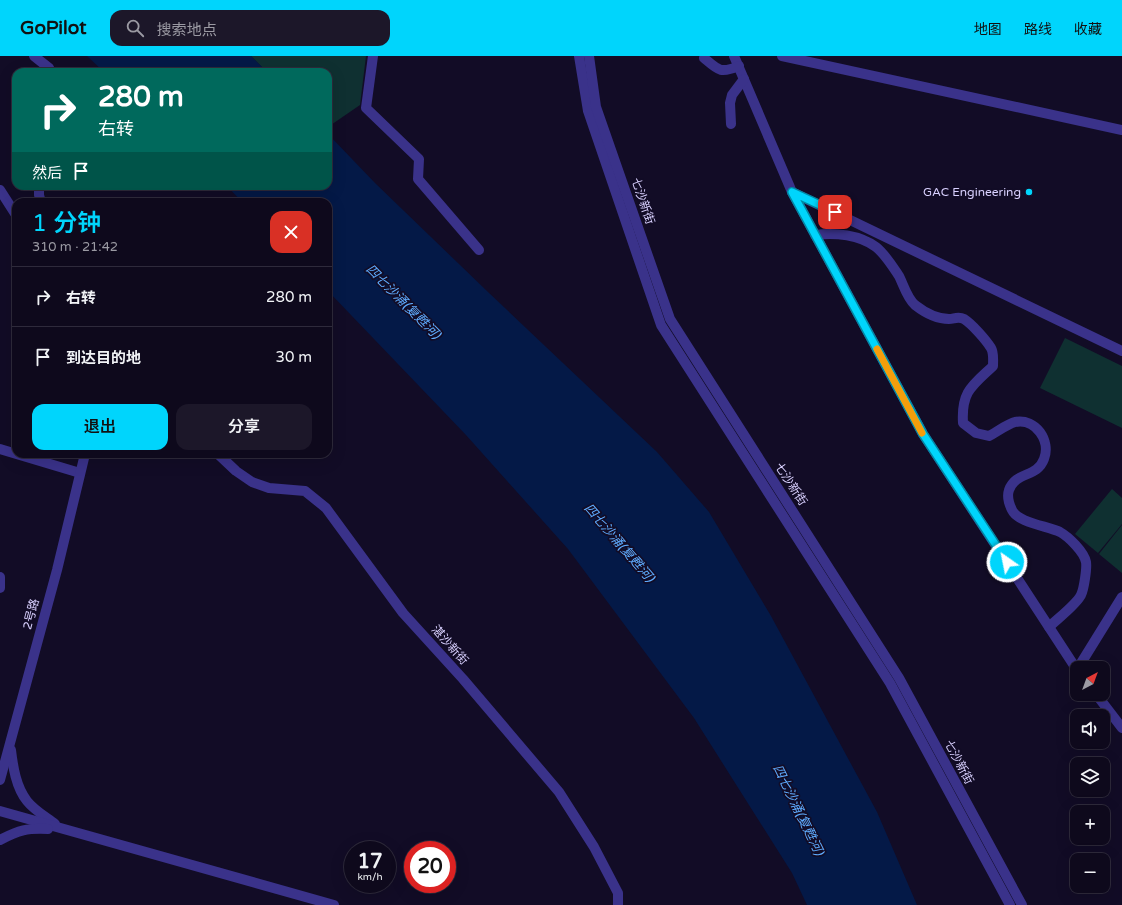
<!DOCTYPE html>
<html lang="zh">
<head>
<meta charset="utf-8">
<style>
  :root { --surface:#0e091c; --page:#1c1729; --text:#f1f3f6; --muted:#9b9aa3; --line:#2e2a3b; --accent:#00d5fc }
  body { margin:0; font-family:"Varela Round","Noto Sans SC",sans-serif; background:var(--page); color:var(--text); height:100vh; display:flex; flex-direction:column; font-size:15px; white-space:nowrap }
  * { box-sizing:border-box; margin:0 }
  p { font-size:13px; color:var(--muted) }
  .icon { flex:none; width:22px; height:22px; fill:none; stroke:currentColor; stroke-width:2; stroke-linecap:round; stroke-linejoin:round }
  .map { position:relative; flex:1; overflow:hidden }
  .sheet { position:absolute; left:12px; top:142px; width:320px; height:260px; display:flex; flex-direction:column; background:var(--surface); border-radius:12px; box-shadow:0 4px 16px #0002,0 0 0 1px var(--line) }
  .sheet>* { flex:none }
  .hud { position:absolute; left:12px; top:12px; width:320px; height:122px; border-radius:12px; box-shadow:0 4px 16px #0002,0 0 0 1px var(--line); background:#00695c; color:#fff; overflow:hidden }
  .needle { width:26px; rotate:41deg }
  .fabs { position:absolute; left:1070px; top:605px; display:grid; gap:8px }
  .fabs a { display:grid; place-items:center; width:40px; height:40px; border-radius:8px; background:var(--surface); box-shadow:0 4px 16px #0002,0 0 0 1px var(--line); font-size:20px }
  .speed { position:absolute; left:344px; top:785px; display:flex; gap:8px; font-size:20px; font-weight:700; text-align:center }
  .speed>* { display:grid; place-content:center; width:52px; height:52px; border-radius:50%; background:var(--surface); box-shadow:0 4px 16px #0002,0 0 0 1px var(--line); line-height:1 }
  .speed small { font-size:10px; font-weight:400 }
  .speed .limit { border:6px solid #d22; background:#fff; color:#111 }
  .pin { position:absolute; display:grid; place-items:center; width:34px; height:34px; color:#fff; margin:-17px; border-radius:8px; box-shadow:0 2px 6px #0006 }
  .me { position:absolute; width:44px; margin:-22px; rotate:327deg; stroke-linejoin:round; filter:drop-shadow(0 0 3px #0008) }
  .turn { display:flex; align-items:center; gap:14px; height:84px; padding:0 20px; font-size:18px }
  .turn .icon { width:52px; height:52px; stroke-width:2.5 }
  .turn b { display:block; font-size:28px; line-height:34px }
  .then { display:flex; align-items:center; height:38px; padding:0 20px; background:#0003; gap:8px; font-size:15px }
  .round { display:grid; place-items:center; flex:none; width:42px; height:42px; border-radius:12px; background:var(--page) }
  .headline { display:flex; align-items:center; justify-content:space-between; height:68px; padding:0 20px }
  h1 { font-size:24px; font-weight:600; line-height:30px; color:var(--accent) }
  .action { display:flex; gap:8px; margin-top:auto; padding:8px 20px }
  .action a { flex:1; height:46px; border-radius:12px; background:var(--accent); color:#111; font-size:16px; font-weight:600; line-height:46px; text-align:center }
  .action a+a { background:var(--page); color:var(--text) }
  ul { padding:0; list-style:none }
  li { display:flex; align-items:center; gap:12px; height:60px; padding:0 20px; border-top:1px solid var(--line) }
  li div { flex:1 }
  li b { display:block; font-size:15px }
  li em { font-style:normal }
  header { display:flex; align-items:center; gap:24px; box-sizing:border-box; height:56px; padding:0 20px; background:var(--accent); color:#111 }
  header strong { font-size:19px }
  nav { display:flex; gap:22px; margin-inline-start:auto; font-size:14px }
  .search { width:280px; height:36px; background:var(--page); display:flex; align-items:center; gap:10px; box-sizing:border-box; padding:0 14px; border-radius:12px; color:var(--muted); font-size:15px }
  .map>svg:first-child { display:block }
  .green { fill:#0f3031 }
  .water { fill:#041947 }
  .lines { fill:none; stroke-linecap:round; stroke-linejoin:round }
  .minor { stroke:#3a328a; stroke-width:10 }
  .route-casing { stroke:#008aa4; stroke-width:10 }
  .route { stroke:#00d5fc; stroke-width:7 }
  .slow { stroke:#f59e0b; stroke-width:7 }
  .poi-dot { fill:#00d5fc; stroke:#120c26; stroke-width:1.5 }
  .labels { text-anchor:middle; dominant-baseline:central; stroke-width:3.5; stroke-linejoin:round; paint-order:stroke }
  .poi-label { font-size:12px; fill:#d9d1ff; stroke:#120c26; text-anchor:end }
  .street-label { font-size:12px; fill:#d9d1ff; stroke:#120c26 }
  .water-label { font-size:13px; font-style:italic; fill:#5facff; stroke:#120c26 }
</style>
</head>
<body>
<header>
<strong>GoPilot</strong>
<div class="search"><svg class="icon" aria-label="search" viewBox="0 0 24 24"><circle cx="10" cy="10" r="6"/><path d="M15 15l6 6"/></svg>搜索地点</div>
<nav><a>地图</a><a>路线</a><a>收藏</a></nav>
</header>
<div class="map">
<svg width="1122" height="849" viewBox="0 0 1122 849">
  <rect width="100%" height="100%" fill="#120c26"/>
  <!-- green -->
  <g class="green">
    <path d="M251,0H366L360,49L328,71V16H267Z"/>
    <path d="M1065,282L1122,310V372L1040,332Z"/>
    <path d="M1112,433L1122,442V468L1098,497L1075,478Z"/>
    <path d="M1122,469V517L1099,498Z"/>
  </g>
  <!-- water -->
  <g class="water">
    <path d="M87,0H251L267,16H104Z"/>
    <path d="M328,78L375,127L488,236L657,396L709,456L771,560L877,756L917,849H807L792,817L694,662L568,493L466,379L328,235V146H242L227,130H328Z"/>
  </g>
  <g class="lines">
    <!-- minor -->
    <g class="minor">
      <path d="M34,0L49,12L51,16"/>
      <path d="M373,0L366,52L419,103L418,123L479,194"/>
      <path d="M579,0L588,55L661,269L890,627L1010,849"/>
      <path d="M589,0L596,51L670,263L899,622L1022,849"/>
      <path d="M734,0L792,136L923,378L1077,614"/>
      <path d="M782,0L1122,74"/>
      <path d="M704,2C718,14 720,18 739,10"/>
      <path d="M731,68L730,47L732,39L744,23"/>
      <path d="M39,130V139L41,146"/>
      <path d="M0,134L16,159"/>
      <path d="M792,136L1122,295"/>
      <path d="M815,179C835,176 860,179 876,191C885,198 893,211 899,220C904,230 907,242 915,249C924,256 937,263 949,263C954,263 958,260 964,263C972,268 986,284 991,292C994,297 993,304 993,310C973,329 961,335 963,367L976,377L989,380C995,377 1009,367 1015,366C1036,362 1051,385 1044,403C1037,422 1016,415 1009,434C1007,440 1009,448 1012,454C1018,467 1048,470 1060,476C1069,481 1084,496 1086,506C1087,512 1084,533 1081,539C1076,549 1057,563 1049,571"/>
      <path d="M0,393L80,417"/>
      <path d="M218,398L236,415L252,426L269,432L305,435L326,452L403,557L463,623L559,736L594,791L618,837V849"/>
      <path d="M0,521V532"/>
      <path d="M1078,612L1122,541"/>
      <path d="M1096,638L1122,672"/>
      <path d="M11,694C13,711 16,731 27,745C34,754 46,761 55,768"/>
      <path d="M0,724L57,514L85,398"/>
      <path d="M0,755L334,849"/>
      <path d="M0,784C19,774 27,772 48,773"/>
    </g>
  </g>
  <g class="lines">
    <!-- route casing -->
    <g class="route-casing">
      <path id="route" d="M835,156L792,136L923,378L1007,506"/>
    </g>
    <!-- route -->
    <use href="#route" class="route"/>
    <!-- slow -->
    <path class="slow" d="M877,293L922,377"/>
  </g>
  <!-- markers -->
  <circle class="poi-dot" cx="1029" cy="136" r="4"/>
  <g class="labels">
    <!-- poi labels -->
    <g class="poi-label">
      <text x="1021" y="136">GAC Engineering</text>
    </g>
    <!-- street labels -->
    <g class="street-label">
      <text transform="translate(643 145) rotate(71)">七沙新街</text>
      <text transform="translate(791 428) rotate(57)">七沙新街</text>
      <text transform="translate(31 558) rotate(-75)">2号路</text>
      <text transform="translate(450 589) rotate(48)">湛沙新街</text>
      <text transform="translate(959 706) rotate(62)">七沙新街</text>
    </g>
    <!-- water labels -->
    <g class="water-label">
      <text transform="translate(403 246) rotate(45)">四七沙涌(复甦河)</text>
      <text transform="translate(619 487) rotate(49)">四七沙涌(复甦河)</text>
      <text transform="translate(798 754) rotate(64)">四七沙涌(复甦河)</text>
    </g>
  </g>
</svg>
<div class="fabs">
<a><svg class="needle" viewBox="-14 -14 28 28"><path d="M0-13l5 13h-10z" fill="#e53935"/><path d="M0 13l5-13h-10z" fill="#9b9aa3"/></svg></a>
<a><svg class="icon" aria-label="sound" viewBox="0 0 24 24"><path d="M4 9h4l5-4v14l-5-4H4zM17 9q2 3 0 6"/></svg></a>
<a><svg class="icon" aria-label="layers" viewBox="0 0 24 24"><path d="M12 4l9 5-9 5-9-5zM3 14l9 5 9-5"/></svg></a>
<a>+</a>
<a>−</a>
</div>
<div class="speed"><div>17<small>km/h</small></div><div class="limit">20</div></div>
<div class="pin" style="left:835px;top:156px;background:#d93025"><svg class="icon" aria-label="arrive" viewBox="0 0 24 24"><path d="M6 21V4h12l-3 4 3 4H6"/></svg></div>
<svg class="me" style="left:1007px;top:506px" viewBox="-20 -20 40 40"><circle r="17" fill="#00d5fc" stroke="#fff" stroke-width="3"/><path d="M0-11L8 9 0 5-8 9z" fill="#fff"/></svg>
<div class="hud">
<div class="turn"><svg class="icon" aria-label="right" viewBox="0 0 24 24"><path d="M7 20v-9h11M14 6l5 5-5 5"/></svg><div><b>280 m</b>右转</div></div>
<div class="then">然后<svg class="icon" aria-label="arrive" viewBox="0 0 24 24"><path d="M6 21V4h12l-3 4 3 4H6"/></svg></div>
</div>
<section class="sheet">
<div class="headline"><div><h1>1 分钟</h1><p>310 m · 21:42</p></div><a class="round" style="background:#d93025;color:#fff"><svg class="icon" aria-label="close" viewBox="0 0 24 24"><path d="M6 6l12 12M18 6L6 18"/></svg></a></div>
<ul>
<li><svg class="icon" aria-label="right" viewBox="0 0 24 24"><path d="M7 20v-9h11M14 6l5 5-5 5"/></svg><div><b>右转</b></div><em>280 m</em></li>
<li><svg class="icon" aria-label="arrive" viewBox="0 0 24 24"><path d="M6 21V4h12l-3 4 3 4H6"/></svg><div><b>到达目的地</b></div><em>30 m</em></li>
</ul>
<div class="action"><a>退出</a><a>分享</a></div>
</section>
</div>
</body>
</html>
